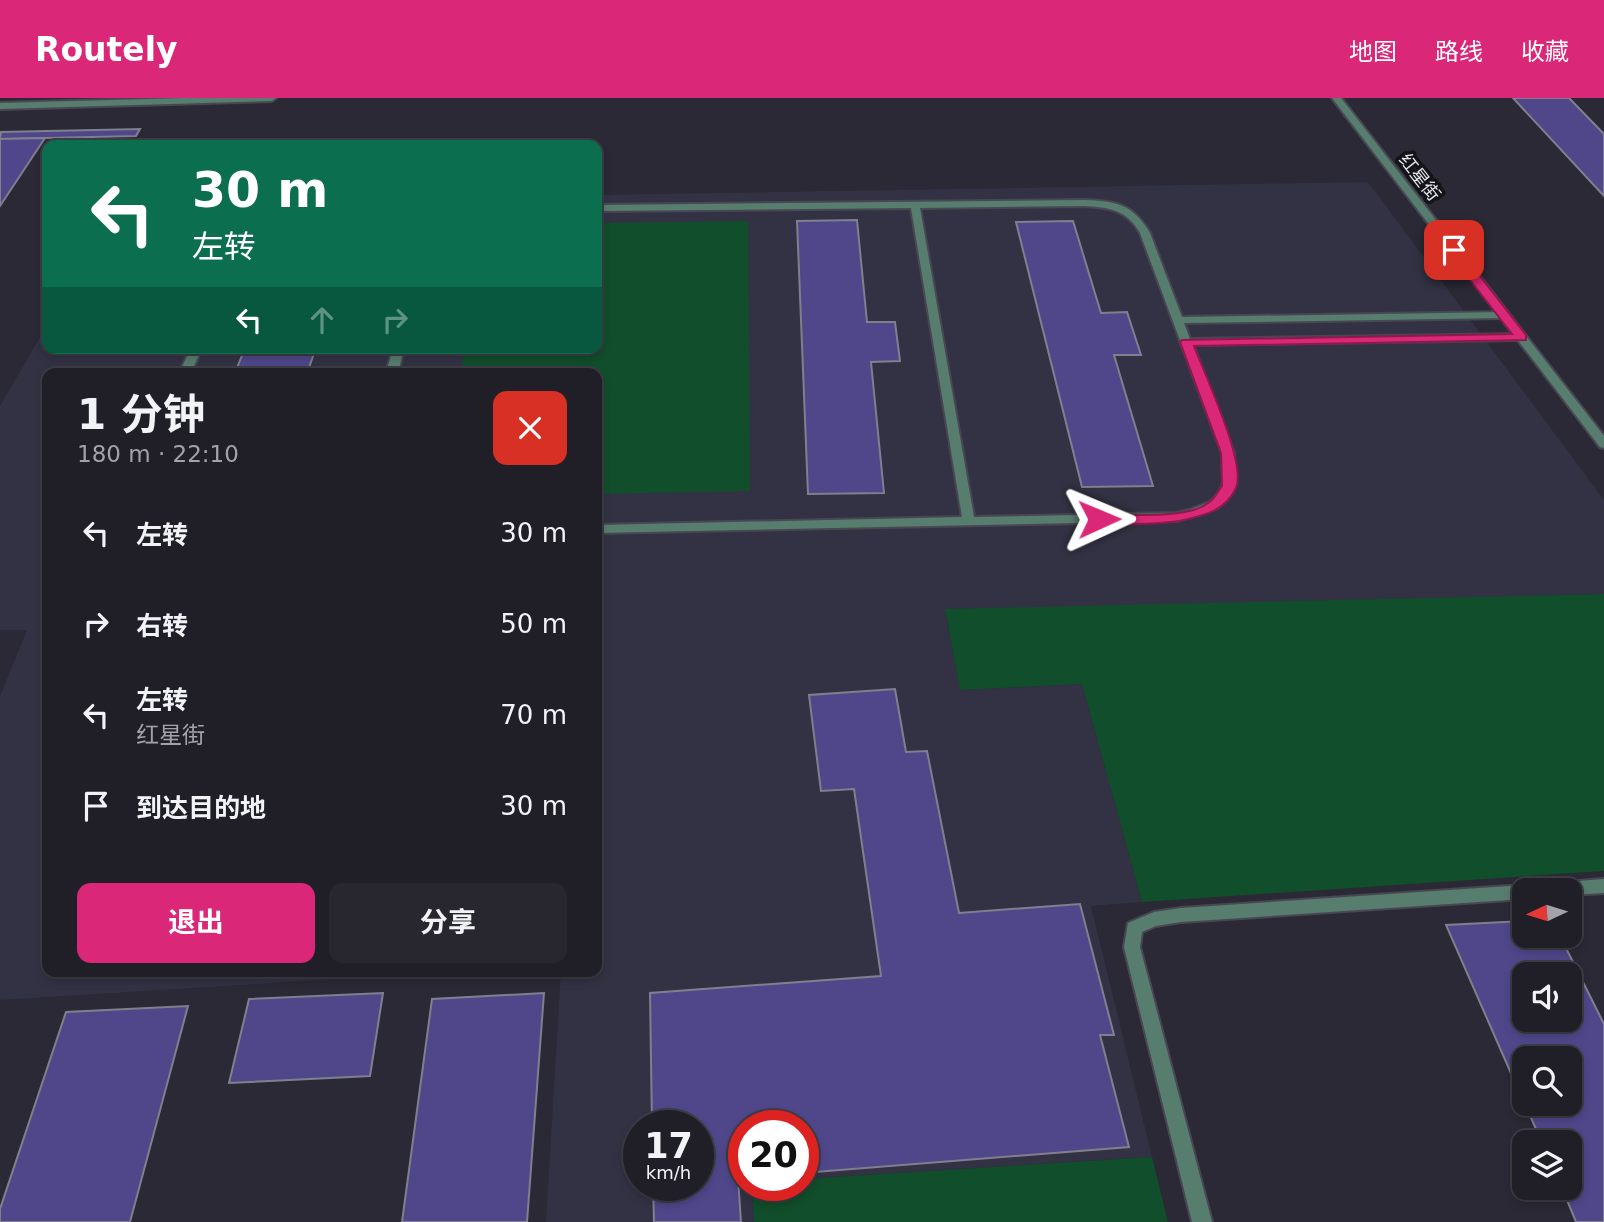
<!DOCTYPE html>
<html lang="zh">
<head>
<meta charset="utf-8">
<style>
  :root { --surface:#201f28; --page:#282730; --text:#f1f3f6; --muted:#a2a2a8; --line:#3d3d45; --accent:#db2777 }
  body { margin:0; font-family:"DejaVu Sans","Noto Sans SC",sans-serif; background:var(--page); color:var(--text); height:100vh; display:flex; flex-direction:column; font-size:26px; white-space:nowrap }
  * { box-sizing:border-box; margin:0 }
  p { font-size:23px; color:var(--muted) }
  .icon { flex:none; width:38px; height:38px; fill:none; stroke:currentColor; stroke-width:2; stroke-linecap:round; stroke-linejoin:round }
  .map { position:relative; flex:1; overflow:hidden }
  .details { position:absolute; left:42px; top:270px; width:560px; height:609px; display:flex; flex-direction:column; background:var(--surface); border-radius:14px; box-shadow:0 4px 10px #0003,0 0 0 2px var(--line) }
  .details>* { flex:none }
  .banner { position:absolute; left:42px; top:42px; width:560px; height:214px; border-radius:14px; box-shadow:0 4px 10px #0003,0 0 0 2px var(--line); background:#0b6e4f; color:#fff; overflow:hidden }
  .needle { width:46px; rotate:266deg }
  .buttons { position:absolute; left:1512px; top:780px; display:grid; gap:14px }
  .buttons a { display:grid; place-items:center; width:70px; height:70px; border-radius:14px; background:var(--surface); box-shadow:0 4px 10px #0003,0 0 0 2px var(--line); font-size:35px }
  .speed { position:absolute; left:623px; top:1012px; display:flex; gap:14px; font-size:35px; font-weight:700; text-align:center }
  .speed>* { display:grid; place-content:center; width:91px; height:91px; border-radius:50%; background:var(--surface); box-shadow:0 4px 10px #0003,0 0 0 2px var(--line); line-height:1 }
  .speed small { font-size:18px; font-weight:400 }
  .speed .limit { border:10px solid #d22; background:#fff; color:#111 }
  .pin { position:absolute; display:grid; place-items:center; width:60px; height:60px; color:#fff; margin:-30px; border-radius:14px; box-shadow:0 4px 10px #0006 }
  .me { position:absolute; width:77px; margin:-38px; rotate:89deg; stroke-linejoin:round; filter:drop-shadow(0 0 5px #0008) }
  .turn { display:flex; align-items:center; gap:24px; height:147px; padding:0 35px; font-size:32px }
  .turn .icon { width:91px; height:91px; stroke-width:2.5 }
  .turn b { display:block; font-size:49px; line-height:60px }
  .lanes { display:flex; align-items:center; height:66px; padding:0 35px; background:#0003; justify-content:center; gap:35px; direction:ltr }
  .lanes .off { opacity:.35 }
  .round { display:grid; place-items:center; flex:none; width:74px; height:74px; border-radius:14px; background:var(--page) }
  .summary { display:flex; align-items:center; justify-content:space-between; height:119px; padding:0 35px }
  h1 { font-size:42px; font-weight:700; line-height:52px }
  .cta { display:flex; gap:14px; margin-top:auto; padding:14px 35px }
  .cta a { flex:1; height:80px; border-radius:14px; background:var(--accent); color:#fff; font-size:28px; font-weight:700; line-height:80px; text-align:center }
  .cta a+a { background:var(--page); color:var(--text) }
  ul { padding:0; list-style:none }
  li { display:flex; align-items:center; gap:21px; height:91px; padding:0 35px }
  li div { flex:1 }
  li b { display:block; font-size:26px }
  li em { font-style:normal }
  header { display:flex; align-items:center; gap:42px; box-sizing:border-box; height:98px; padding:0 35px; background:var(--accent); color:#fff }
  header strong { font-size:33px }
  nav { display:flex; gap:38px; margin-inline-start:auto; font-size:24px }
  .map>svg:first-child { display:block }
  .built { fill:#333244; fill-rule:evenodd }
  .green { fill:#114e2b }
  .building { fill:#4f478a; stroke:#807f8e; stroke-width:2; fill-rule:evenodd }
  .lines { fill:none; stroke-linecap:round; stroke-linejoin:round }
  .service-casing { stroke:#484752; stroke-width:4 }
  .minor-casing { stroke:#484752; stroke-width:4 }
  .tertiary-casing { stroke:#484752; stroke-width:4 }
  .service { fill:#577d6e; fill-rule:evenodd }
  .minor { fill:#577d6e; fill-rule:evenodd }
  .tertiary { fill:#577d6e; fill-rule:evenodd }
  .route { fill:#db2777; stroke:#8e194d; stroke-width:2 }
  .labels { text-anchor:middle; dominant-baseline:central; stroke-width:7; stroke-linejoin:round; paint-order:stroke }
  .far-street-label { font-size:18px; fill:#e4e4ec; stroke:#131318 }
</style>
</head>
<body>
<header>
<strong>Routely</strong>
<nav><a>地图</a><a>路线</a><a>收藏</a></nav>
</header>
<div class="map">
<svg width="1604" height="1124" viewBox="0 0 1604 1124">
  <rect width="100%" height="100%" fill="#2a2935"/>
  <!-- built -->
  <path class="built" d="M1368,84L1604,402V496L945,512L960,592L1082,586L1142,804L1091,808L1152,1059L803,1081V1027H744V1087H752L754,1124H546L561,873H597V275H47V873H463L0,902V598L27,532H0V308L47,227V250H597V97ZM639,1027H698V1087H639Z"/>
  <!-- green -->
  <g class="green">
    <path d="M748,123L750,393L597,396V275H460L465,250H597V125Z"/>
    <path d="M1604,496V773L1142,804L1082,586L960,592L945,511Z"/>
    <path d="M1152,1059L1168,1124H754L752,1087H803V1081Z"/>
  </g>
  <!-- building -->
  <g class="building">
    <path d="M1513,0H1569L1604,36V98Z"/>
    <path d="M140,31L136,38L0,41L1,34Z"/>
    <path d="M45,40L0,108V41Z"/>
    <path d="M857,122L867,224H895L900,263L871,264L884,395L808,396L797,123Z"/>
    <path d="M1073,123L1101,215L1127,214L1141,257H1114L1153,388L1082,389L1016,124Z"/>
    <path d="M245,250H316L307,275H235Z"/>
    <path d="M895,591L906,654L927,653L959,815L1080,806L1114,937H1100L1129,1049L803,1075V1027H744V1080H738L741,1124H654L653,1087H698V1027H652L650,895L881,878L854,691L821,693L809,597Z"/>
    <path d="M1524,823V838H1560L1604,926V1124H1576L1562,1090H1570V1045H1542L1525,1006H1570V961H1524V1005L1446,827ZM1524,877H1570V922H1524Z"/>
    <path d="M383,895L370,978L229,985L249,901Z"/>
    <path d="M544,895L527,1124H402L432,901Z"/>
    <path d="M188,908L130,1124H0V1111L66,914Z"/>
  </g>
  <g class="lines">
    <!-- service casing -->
    <g class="service-casing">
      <g id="service">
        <path d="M1084,102C1116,103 1133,106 1150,135L1182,219L1504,214L1509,217L1504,220L1184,225L1190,241L1521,236L1526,239L1521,242L1193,247L1234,355L1235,384L1232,394L1218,410L1177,423L597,435V427L962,419L911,110L597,113V107ZM1084,108C1109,109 1127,112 1140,135L1222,355L1223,384L1220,394L1210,404L1189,412L1177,415L974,419L920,110Z"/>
        <path d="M191,250H202L191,275H179Z"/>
        <path d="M393,250H404L398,275H386Z"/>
      </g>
    </g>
    <!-- minor casing -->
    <g class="minor-casing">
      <g id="minor">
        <path d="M1604,781V795L1570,797V793H1532L1534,788L1540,786Z"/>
        <path d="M1524,787L1530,789L1531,793H1524V801L1181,824L1156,828L1142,834L1140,849L1212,1124H1192L1124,849L1128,825L1154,814L1181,810Z"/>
      </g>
    </g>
    <!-- tertiary casing -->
    <g class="tertiary-casing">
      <g id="tertiary">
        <path d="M183,0H276L272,3L0,11V5Z"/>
        <path d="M1332,0H1341L1604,338V350L1600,349Z"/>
      </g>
    </g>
    <!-- service -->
    <use href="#service" class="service"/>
    <!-- minor -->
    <use href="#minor" class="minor"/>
    <!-- tertiary -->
    <use href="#tertiary" class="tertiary"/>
  </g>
  <!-- route -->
  <path class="route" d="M1449,150H1458L1526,237V242L1194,248C1204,275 1247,366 1236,390C1226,412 1206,417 1184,422C1167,426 1110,428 1094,424L1092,421L1094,418L1099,416C1126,416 1186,422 1208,405C1214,402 1218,393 1222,388L1221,355L1180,244L1182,242L1512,236L1449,155Z"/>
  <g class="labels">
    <!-- far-street labels -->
    <g class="far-street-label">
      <text transform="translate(1420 79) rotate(52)">红星街</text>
    </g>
  </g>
</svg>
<div class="buttons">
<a><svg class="needle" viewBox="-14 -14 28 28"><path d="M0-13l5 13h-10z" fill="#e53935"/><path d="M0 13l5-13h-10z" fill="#a2a2a8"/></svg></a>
<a><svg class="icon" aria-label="sound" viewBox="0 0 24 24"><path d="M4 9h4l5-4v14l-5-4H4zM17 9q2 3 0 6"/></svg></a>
<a><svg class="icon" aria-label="search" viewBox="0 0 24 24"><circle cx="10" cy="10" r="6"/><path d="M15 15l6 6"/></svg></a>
<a><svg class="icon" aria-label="layers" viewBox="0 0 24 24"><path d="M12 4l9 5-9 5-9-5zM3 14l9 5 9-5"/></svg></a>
</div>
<div class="speed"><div>17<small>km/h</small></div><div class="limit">20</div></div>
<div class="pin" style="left:1454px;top:152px;background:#d93025"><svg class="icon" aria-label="arrive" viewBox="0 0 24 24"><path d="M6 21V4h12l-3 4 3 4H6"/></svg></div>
<svg class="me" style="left:1099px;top:421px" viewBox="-20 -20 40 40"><path d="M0-17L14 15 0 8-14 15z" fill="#db2777" stroke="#fff" stroke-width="4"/></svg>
<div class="banner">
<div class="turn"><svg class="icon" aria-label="left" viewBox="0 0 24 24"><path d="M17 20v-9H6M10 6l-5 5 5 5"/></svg><div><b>30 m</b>左转</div></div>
<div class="lanes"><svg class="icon" aria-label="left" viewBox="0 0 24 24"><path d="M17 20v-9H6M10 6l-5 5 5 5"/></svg><svg class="icon off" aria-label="ahead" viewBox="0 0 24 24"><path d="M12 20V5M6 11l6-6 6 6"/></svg><svg class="icon off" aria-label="right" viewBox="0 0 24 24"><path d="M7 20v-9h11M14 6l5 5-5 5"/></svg></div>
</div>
<section class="details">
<div class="summary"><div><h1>1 分钟</h1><p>180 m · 22:10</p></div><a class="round" style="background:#d93025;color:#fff"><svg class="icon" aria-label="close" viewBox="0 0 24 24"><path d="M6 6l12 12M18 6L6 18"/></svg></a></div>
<ul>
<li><svg class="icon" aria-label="left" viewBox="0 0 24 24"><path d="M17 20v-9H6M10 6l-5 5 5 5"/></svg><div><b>左转</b></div><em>30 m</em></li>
<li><svg class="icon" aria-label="right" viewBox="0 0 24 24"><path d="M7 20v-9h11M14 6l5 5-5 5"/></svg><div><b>右转</b></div><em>50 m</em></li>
<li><svg class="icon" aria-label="left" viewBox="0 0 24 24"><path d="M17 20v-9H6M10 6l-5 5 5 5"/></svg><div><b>左转</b><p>红星街</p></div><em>70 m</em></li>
<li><svg class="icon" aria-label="arrive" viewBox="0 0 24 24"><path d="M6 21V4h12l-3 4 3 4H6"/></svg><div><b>到达目的地</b></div><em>30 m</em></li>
</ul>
<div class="cta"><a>退出</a><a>分享</a></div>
</section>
</div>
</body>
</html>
